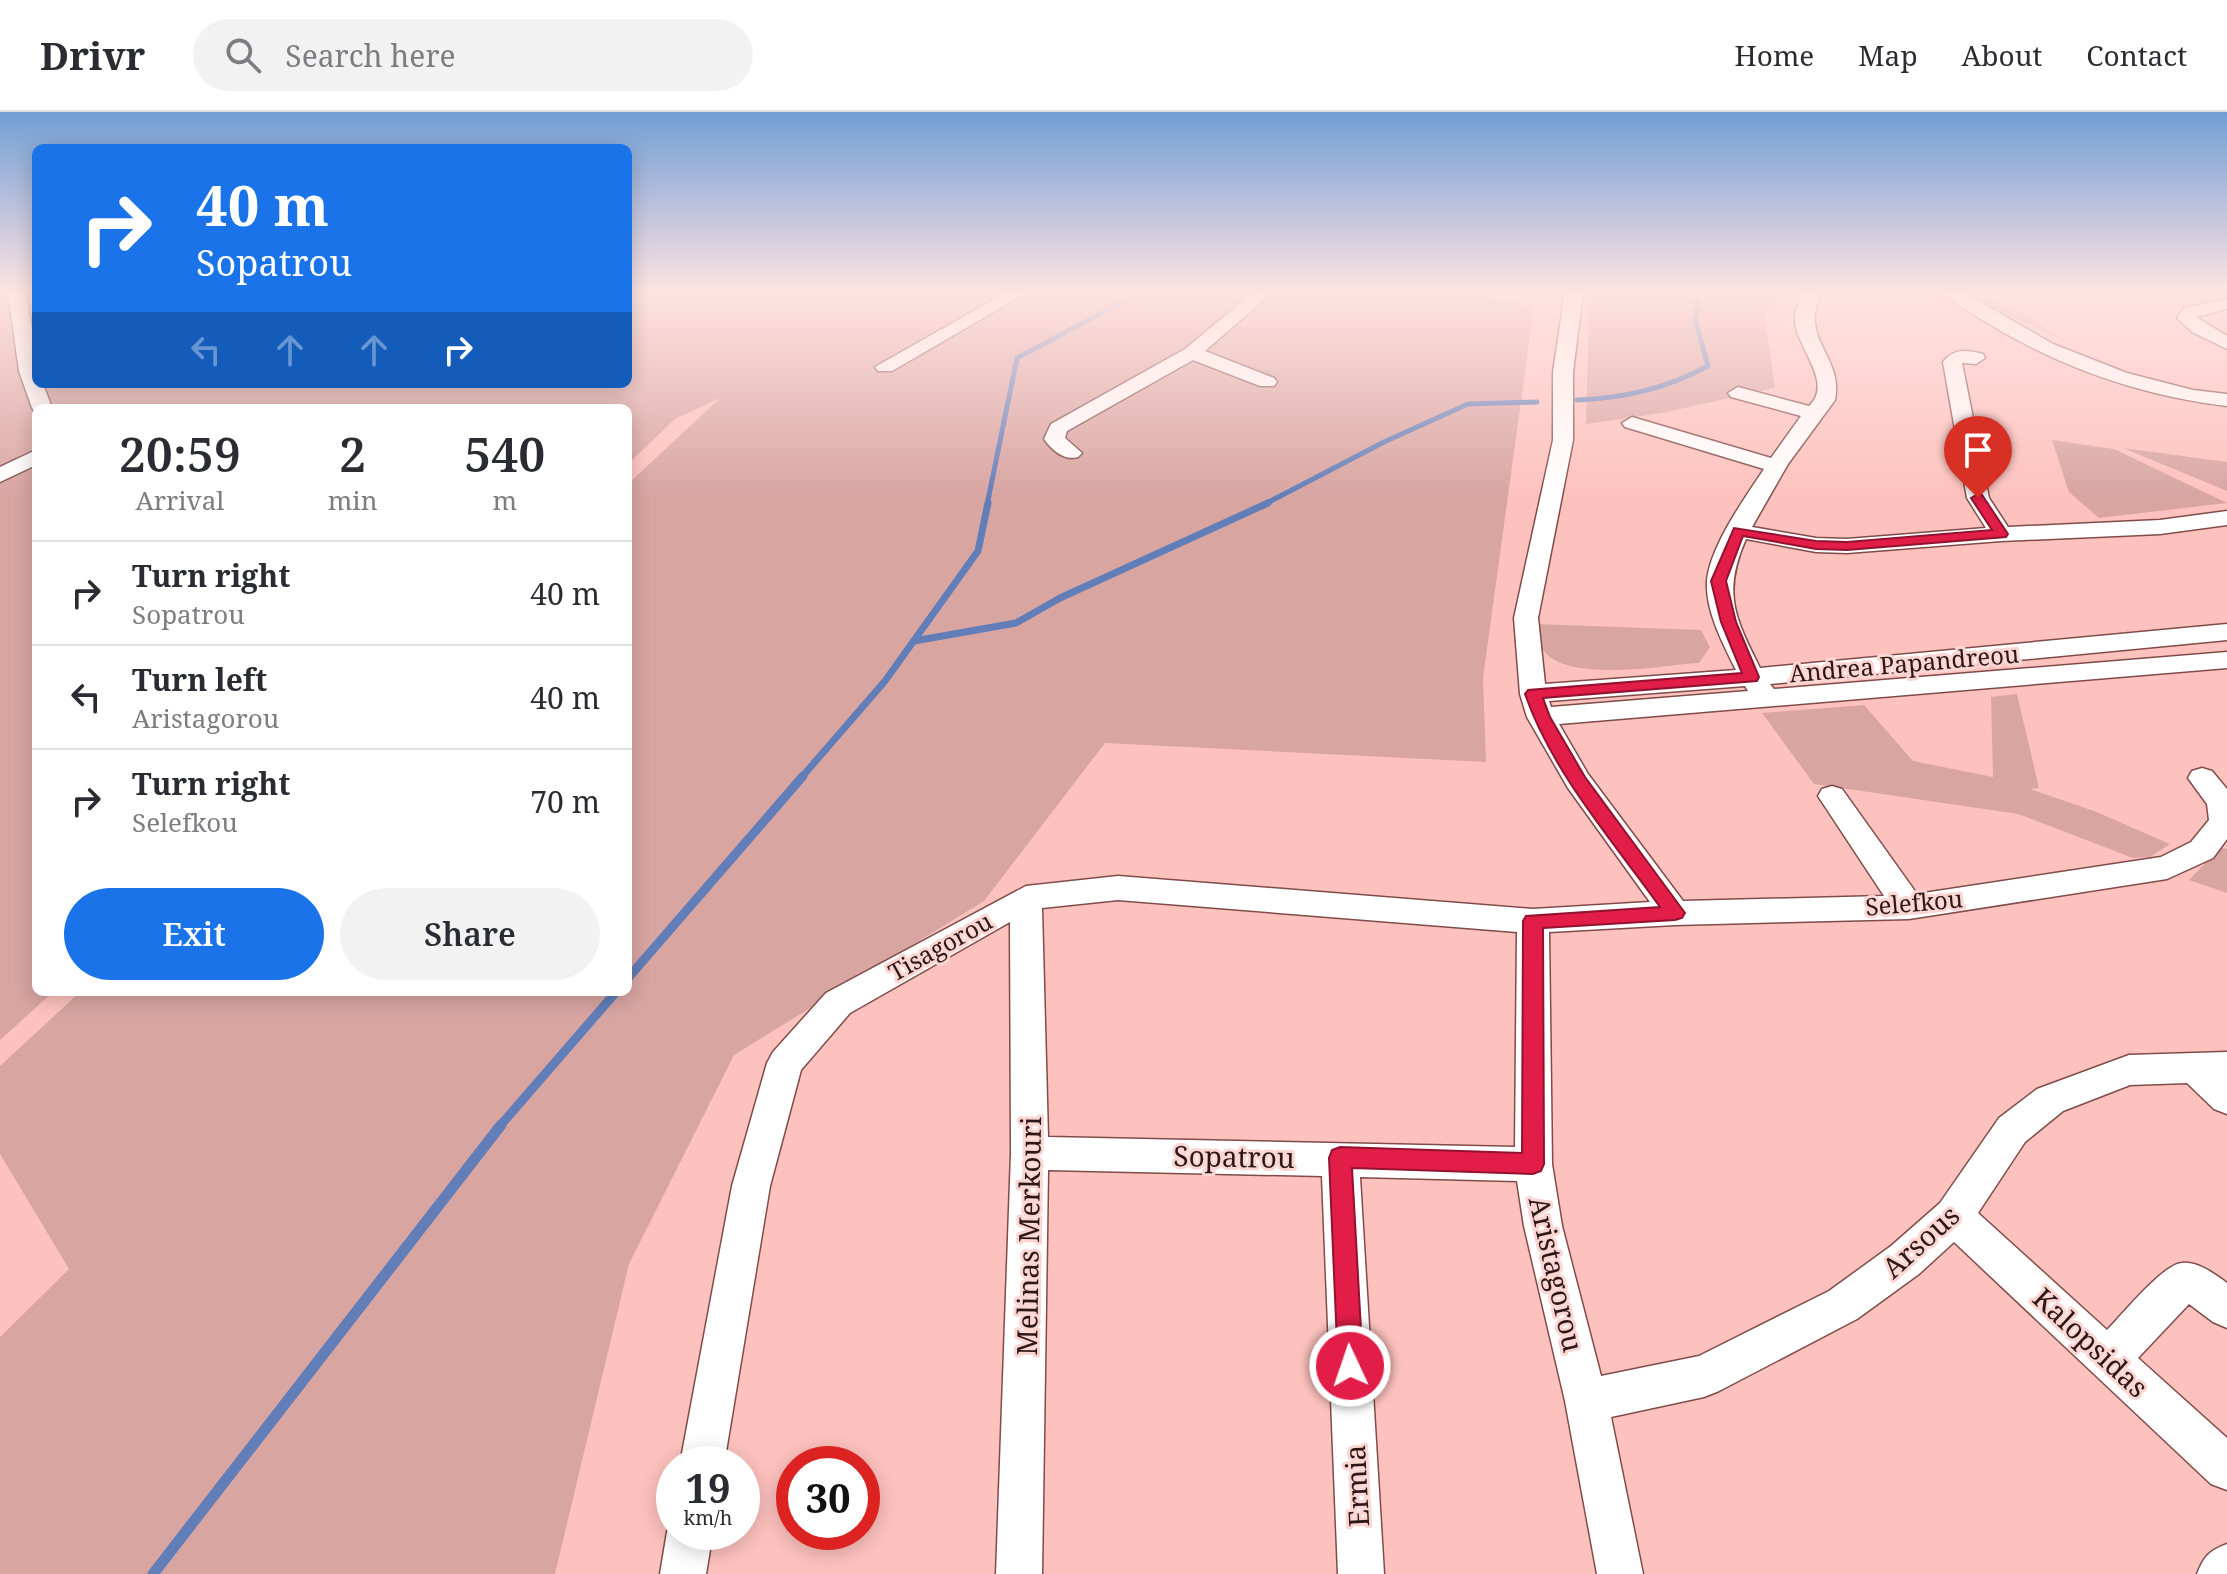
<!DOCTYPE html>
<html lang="en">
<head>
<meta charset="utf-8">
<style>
  :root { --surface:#fff; --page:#f2f2f3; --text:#2b2b33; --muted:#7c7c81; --line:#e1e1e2; --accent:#1a73e8 }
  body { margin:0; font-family:"Noto Serif",serif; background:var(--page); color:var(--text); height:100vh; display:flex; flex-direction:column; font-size:30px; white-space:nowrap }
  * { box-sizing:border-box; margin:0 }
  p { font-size:26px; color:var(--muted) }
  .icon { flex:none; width:44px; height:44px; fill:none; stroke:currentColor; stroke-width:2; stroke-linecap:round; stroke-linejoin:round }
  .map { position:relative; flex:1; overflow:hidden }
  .details { position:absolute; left:32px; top:292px; width:600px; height:592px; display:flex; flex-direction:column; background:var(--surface); border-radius:12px; box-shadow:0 4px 20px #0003 }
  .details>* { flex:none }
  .guide { position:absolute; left:32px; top:32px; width:600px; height:244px; border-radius:12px; box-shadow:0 4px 20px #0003; background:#1a73e8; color:#fff; overflow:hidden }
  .speed { position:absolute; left:656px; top:1334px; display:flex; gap:16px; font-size:40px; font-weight:700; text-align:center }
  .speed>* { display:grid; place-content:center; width:104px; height:104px; border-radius:50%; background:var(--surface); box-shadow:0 4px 20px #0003; line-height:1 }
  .speed small { font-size:20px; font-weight:400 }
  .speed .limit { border:12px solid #d22; background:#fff; color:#111 }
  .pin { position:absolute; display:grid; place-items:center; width:68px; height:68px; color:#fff; margin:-82px -34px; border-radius:50% 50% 50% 0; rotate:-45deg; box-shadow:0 0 8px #0007 }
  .pin .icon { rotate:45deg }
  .me { position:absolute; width:88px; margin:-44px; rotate:357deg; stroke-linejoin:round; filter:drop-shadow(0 0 6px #0008) }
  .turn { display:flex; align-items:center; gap:28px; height:168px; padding:0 32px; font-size:36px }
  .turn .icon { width:104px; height:104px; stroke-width:2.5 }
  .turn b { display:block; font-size:56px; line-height:68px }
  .lanes { display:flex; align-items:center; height:76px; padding:0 32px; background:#0003; justify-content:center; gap:40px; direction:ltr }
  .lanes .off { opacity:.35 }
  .eta { display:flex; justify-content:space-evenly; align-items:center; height:136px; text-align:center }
  .eta b { font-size:48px; font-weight:600; line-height:56px }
  .action { display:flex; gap:16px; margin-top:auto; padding:16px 32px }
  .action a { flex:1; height:92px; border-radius:48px; background:var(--accent); color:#fff; font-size:32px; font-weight:600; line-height:92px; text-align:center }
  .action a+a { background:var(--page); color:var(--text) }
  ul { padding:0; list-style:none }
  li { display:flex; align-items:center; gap:24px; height:104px; padding:0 32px; border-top:2px solid var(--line) }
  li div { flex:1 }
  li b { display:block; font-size:30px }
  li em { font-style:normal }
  header { display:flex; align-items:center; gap:48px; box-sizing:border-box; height:112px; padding:0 40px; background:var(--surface); border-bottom:2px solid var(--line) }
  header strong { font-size:38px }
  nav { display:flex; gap:44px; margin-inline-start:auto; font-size:28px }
  .search { width:560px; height:72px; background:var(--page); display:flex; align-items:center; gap:20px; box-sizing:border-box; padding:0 28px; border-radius:44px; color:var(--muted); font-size:30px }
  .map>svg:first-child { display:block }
  .green { fill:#d8a5a1 }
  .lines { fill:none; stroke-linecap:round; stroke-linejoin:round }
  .stream-far3 { stroke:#627eb8; stroke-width:5 }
  .stream-far2 { stroke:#627eb8; stroke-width:7 }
  .stream-far1 { stroke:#627eb8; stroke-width:9 }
  .stream { stroke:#627eb8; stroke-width:11 }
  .street-casing { stroke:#7f4c49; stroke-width:3 }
  .street { fill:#fff; fill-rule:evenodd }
  .route { fill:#e11d48; stroke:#92132f; stroke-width:2 }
  .labels { text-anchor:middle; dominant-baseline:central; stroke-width:6; stroke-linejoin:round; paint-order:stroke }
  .street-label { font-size:24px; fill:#2d1817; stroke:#fbd6d3 }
  .near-street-label { font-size:28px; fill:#2d1817; stroke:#fbd6d3 }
</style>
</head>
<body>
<header>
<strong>Drivr</strong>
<div class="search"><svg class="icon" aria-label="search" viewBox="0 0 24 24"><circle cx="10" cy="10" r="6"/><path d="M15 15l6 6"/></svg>Search here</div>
<nav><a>Home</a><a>Map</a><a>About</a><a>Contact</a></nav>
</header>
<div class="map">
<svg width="2227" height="1462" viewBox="0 0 2227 1462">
  <rect width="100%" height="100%" fill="#fec2be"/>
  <!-- green -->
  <g class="green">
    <path d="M0,180H36V272H628V180H1473L1534,194L1483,566L1486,650L1105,631L984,789L734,943L629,1152L555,1462H0V1225L69,1157L0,1042V954L80,880H628V372L720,286L675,307L628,352V296H36V880H53L0,928Z"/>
    <path d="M1596,180H1782L1765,204L1775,276L1662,301L1586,312L1589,193Z"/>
    <path d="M1968,180H1987L2064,228L1984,193Z"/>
    <path d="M2052,328L2114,337L2227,391L2099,406L2069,380Z"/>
    <path d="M2123,336L2227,350V379L2220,376Z"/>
    <path d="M1535,512L1701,518L1710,535L1699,551C1661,553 1556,575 1538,530C1536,525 1536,518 1535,512Z"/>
    <path d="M2017,582L2039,676L2030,677L2094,699L2170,732L2150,745L2133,746L2018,702L1814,672L1762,601L1864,593L1913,649L1993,665L1991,585Z"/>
    <path d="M2221,735L2227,737V781L2189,768Z"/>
  </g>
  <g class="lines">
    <!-- stream-far3 -->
    <g class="stream-far3">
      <path d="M1577,288C1625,286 1665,277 1708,254L1695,207L1699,180"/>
      <path d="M987,393L1017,246L1141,180"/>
      <path d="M1263,393L1384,330L1468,292L1537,290"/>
    </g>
    <!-- stream-far2 -->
    <g class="stream-far2">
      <path d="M914,529L1016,511L1060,486L1268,391"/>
      <path d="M801,666L885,569L978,439L988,391"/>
    </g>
    <!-- stream-far1 -->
    <g class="stream-far1">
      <path d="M628,866L803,664"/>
      <path d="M499,1015L616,880"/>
    </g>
    <!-- stream -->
    <path class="stream" d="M153,1462L501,1013"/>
    <!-- street casing -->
    <g class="street-casing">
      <g id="street">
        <path d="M8,180H26L36,243V272H43L52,296H36V301L32,296L19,259Z"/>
        <path d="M1007,180H1028L892,259H878L875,255Z"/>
        <path d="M1254,180H1273L1205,239L1274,266L1277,270L1274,274H1260L1193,248L1067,319L1065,326L1082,341L1078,345C1064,349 1052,338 1044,327L1051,312L1185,237Z"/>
        <path d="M1565,180H1583L1573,260V328L1538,506L1545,572L1736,558C1723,532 1705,498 1707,469C1710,434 1745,386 1764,357L1625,315L1622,311L1632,305L1771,346L1801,304L1731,285L1728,281L1738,275L1809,294C1834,271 1797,236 1795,210C1794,199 1799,190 1803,180H1821C1799,230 1844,244 1835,288L1788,352L1752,415L1816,426L1847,427L1986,416L1967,386L1943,250C1954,236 1966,238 1983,242L1985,246L1976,252L1962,251L1989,386L2008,415L2160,408L2227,399V413L2160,422L2001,429L1847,441L1816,440L1746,427C1722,481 1735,506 1760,556L2227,512V528L1770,572L1774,577L2227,540V556L1559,612L1588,662L1683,789L1884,784L1818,684L1822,677L1832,674L1842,677L1917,782L2161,745L2191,730L2209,708L2207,692L2188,666L2192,659L2202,656L2212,659L2227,677V727L2213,746L2167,767L1909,807L1675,813L1549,820L1552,1052L1562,1114L1601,1264L1699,1244L1829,1179L1891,1134L1940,1091L1999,1006L2037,977L2129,943L2227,940V1002L2214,997L2187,971L2130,973L2063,999L2025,1030L1978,1101L2107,1218C2122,1203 2163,1152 2182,1151C2197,1149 2215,1162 2227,1171V1216L2213,1210L2189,1192L2138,1246L2227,1326V1378L2211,1372L1954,1130L1919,1162L1857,1207L1719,1279L1704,1285L1611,1305L1643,1462H1597L1565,1289L1524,1114L1517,1069L1360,1065L1384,1462H1338L1322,1064L1048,1058L1042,1462H996L1011,1041L1010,810L850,901L801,958L770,1074L724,1352H680L732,1074L767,951L773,940L826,881L1026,774L1118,764L1533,797L1650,790L1568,676L1527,605L1520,582L1514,506L1553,328V260ZM1745,574L1748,579L1551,595L1549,589ZM1118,788L1517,820L1515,1035L1048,1025L1042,796Z"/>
        <path d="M1943,180H1963L2053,232L2127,261L2193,278L2227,282V294C2142,284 2062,256 1989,212C1974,203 1955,193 1943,180Z"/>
        <path d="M2227,187V197L2196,205L2227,224V237L2192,220L2177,206L2184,196Z"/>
        <path d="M36,338V353L0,370V355Z"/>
        <path d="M674,1404V1420H713L706,1462H660L667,1420Z"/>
        <path d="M2227,1432V1462H2197C2204,1444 2209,1439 2227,1432Z"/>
      </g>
    </g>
    <!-- street -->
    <use href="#street" class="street"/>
  </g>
  <!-- sky -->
  <linearGradient id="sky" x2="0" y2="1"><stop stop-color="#729ed5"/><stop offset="0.47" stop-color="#ffe4e2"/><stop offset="1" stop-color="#ffe4e2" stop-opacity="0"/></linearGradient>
  <rect width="2227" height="385" fill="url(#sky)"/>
  <!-- route -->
  <path class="route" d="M1978,382L1982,383L2008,422L2006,425L1847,438L1816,437L1743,424L1726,469L1736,510L1759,565L1757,569L1543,586L1550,605L1585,665L1685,801L1682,806L1675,808L1543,816L1544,1052L1541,1059L1533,1062L1352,1056L1363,1254L1359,1263L1350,1267L1341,1263L1338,1254L1329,1046L1332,1038L1340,1035L1522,1041L1523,809L1526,804L1660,795C1612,728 1552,660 1525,582L1528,578L1742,561L1721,510L1711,469L1734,416L1816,429L1847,430L1992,418L1971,386Z"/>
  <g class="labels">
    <!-- street labels -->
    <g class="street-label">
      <text transform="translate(1904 551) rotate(-5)">Andrea Papandreou</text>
      <text transform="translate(1914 790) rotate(-5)">Selefkou</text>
      <text transform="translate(940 834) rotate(-29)">Tisagorou</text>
    </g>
    <!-- near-street labels -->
    <g class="near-street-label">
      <text transform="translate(1234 1044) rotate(1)">Sopatrou</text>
      <text transform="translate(1028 1124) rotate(-89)">Melinas Merkouri</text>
      <text transform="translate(1920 1129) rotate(-42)">Arsous</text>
      <text transform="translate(1557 1162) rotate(77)">Aristagorou</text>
      <text transform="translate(2091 1230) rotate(43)">Kalopsidas</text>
      <text transform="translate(1356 1374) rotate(-93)">Ermia</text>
    </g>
  </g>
</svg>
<div class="speed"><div>19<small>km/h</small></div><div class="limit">30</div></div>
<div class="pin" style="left:1978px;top:386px;background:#d93025"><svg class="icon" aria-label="arrive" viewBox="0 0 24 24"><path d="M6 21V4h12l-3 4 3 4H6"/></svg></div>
<svg class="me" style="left:1350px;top:1254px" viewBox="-20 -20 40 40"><circle r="17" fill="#e11d48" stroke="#fff" stroke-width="3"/><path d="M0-11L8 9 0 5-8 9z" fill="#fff"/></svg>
<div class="guide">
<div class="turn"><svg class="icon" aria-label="right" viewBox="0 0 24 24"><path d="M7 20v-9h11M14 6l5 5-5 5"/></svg><div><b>40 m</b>Sopatrou</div></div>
<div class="lanes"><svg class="icon off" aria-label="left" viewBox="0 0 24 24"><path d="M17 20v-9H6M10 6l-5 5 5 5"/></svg><svg class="icon off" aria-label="ahead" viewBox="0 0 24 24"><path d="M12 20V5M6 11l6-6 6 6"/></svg><svg class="icon off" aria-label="ahead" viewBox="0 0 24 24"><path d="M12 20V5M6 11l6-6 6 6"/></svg><svg class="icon" aria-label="right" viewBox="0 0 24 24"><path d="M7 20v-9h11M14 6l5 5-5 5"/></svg></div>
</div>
<section class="details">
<div class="eta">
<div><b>20:59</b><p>Arrival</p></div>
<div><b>2</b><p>min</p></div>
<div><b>540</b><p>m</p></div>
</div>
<ul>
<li><svg class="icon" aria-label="right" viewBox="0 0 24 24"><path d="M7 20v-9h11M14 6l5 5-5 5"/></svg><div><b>Turn right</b><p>Sopatrou</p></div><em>40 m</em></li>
<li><svg class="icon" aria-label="left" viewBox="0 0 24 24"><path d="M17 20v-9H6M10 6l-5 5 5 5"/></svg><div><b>Turn left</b><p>Aristagorou</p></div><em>40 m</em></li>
<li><svg class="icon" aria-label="right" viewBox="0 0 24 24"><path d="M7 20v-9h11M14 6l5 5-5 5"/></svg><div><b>Turn right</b><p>Selefkou</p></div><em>70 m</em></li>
</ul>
<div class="action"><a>Exit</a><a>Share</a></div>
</section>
</div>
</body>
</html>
